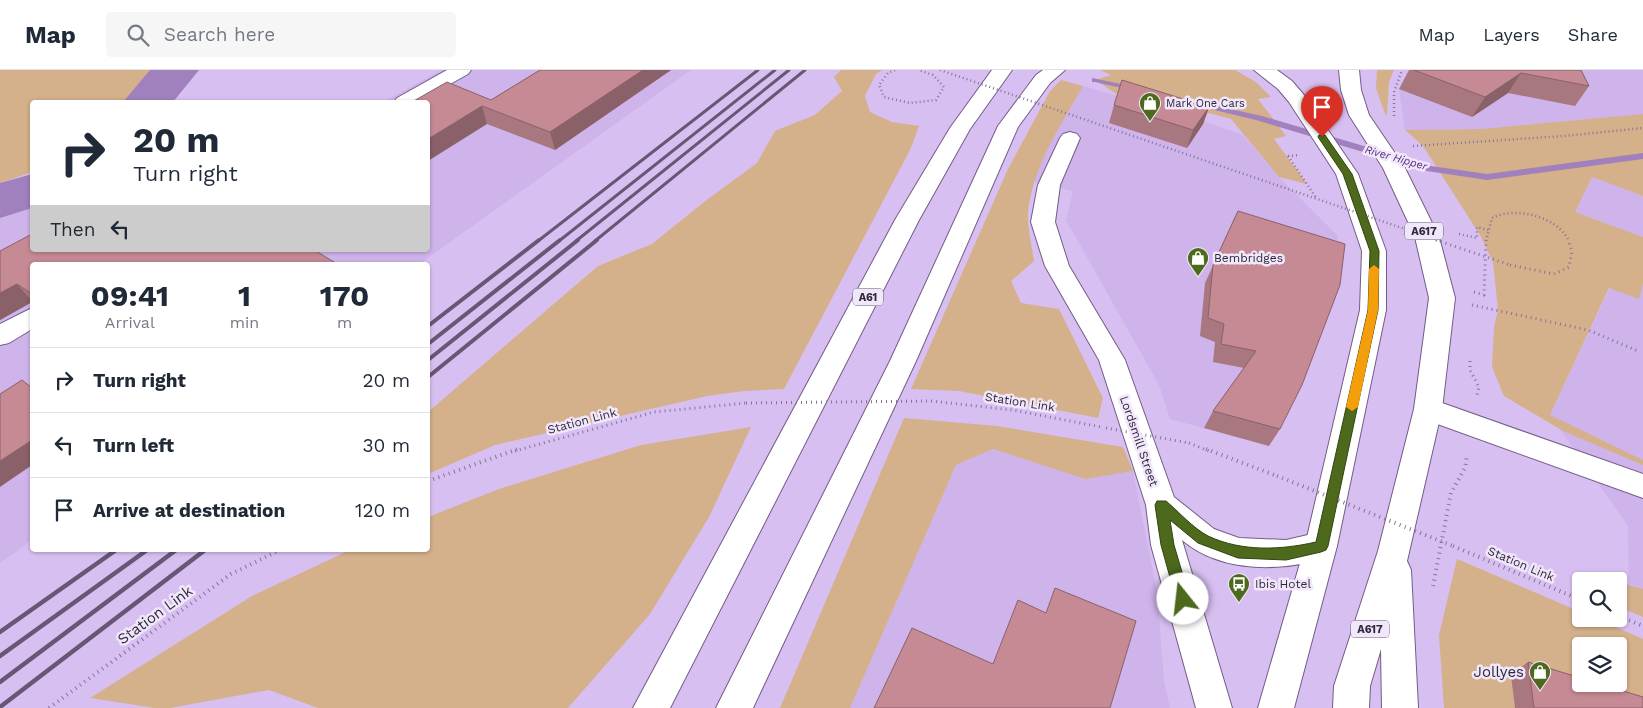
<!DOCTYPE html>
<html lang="en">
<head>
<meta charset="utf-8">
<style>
  :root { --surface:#fff; --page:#f6f6f7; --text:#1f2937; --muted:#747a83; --line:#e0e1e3 }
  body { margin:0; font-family:"Work Sans",sans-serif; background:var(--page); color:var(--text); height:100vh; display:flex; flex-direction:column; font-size:19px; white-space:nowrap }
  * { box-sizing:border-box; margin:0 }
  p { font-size:16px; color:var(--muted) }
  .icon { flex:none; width:28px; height:28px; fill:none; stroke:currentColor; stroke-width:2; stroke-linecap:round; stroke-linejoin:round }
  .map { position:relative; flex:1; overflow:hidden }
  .drawer { position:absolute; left:30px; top:192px; width:400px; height:290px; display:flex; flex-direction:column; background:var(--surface); border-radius:5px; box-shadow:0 1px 4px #0004 }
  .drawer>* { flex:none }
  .top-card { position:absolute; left:30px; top:30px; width:400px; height:152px; border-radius:5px; box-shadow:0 1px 4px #0004; background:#fff; color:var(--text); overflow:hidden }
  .tools { position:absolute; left:1572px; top:502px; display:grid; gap:10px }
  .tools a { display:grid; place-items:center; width:55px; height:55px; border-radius:5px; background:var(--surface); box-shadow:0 1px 4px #0004; font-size:25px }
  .pin { position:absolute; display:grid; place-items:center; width:42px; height:42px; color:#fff; margin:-51px -21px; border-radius:50% 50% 50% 0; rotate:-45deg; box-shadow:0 0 5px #0007 }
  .pin .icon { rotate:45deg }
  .me { position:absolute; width:55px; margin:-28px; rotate:344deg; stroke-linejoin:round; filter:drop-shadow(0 0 4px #0008) }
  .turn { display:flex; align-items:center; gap:18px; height:105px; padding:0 20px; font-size:22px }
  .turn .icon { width:65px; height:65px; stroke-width:2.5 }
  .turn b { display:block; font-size:35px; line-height:42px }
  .then { display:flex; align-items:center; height:48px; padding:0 20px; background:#0003; gap:10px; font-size:19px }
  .eta { display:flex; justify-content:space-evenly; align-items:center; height:85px; text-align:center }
  .eta b { font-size:30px; font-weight:700; line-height:35px }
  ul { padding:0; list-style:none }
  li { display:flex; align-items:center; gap:15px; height:65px; padding:0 20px; border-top:1px solid var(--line) }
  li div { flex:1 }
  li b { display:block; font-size:19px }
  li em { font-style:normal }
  header { display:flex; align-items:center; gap:30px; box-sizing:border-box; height:70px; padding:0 25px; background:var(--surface); border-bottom:1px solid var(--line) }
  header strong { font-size:24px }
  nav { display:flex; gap:28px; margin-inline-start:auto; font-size:18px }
  .search { width:350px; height:45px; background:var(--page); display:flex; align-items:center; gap:12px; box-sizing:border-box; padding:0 18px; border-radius:5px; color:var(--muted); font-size:19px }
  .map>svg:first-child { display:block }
  .built { fill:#cfb3eb }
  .green { fill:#d4b08b; fill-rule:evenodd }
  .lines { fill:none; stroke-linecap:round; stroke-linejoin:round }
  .stream { fill:#a081bd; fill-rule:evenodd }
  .river { fill:#a081bd; fill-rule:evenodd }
  .minor-casing { stroke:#735c88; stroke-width:2 }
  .highway-casing { stroke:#735c88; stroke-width:2 }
  .path-far2 { stroke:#867597; stroke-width:2.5; stroke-dasharray:1 3; stroke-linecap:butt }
  .path-far1 { stroke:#867597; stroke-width:3; stroke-dasharray:1 4; stroke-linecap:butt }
  .path { stroke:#867597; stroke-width:4; stroke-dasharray:1 4.5; stroke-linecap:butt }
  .minor { fill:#fff; fill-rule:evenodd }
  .highway { fill:#fff; fill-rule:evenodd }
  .rail-far2 { stroke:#665774; stroke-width:3 }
  .rail-far1 { stroke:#665774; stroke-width:4 }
  .rail { stroke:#665774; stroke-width:4.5 }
  .path-bridge-far2 { stroke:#867597; stroke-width:2.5; stroke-dasharray:1 3; stroke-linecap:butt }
  .path-bridge-far1 { stroke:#867597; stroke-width:3; stroke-dasharray:1 4; stroke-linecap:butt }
  .path-bridge { stroke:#867597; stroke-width:4; stroke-dasharray:1 4.5; stroke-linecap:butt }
  .wall { fill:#a9777f }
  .shaded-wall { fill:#8a6168 }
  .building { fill:#c58a94; stroke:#8a6168 }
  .route { fill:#4d691c; stroke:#324412 }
  .slow { fill:#f59e0b }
  .labels { text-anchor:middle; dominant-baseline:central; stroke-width:5; stroke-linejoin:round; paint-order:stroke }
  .far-poi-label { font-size:11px; fill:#31273a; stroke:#f1e7fb; text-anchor:start }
  .far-water-label { font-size:11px; font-style:italic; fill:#542a74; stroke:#f1e7fb }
  .shield { fill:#f1e7fb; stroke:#6b6174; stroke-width:1 }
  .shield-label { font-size:11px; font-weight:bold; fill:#31273a }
  .poi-label { font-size:12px; fill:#31273a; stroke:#f1e7fb; text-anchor:start }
  .street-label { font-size:12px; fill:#31273a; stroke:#f1e7fb }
  .near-street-label { font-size:15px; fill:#31273a; stroke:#f1e7fb }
  .near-poi-label { font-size:15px; fill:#31273a; stroke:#f1e7fb; text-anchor:end }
</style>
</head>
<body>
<header>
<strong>Map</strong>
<div class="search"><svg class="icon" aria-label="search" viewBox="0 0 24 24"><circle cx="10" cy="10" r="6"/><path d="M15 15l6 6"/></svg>Search here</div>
<nav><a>Map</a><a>Layers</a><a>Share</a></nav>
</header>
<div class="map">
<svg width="1643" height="638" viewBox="0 0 1643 638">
  <rect width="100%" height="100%" fill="#d8bff1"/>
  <!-- built -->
  <g class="built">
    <path d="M441,0H691L418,195H32V470L0,493V140L32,129V180H428V32H383Z"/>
    <path d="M1420,0H1643V44L1481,59L1405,60L1399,19Z"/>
    <path d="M1083,16L1201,50L1243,65L1279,107L1338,166L1329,233L1269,376L1170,349L1159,315L1066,150L1073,121L1034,112L1040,91Z"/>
    <path d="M1592,107L1643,126V167L1575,142Z"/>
    <path d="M1643,213V519L1629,514L1628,456L1550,345L1610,218L1639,228Z"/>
    <path d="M993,379L1085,409L1133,401L1157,522L1164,610L1170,638H850L956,395Z"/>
  </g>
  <!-- green -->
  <g class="green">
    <path d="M0,0H165L126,32H32V102L0,113Z"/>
    <path d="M841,0H883L876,4L865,26L870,42L892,52L919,56L910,80L784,319L744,321L707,326L495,375L428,404V342L598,196L652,174L704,132L757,93L775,61L815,45L842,21L834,7Z"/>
    <path d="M1100,0H1235L1256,12L1271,27L1258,29L1286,66L1274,69L1307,114L1279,107L1231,49L1209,43L1201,50L1118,25L1095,10L1111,5Z"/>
    <path d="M1377,0H1394L1389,12L1387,45L1385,44L1376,18Z"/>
    <path d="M1061,10L1083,16C1061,56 1033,95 1028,142C1027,157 1032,176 1034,191L1011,211L1021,233L1059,239L1103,328L1098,348L959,321L911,319L1008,99L1050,21Z"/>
    <path d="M1643,44V126L1592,107L1575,142L1643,167V213L1639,229L1609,218L1550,345L1643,390V395L1563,361L1504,326L1492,297L1494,257L1498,240L1493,192L1480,165L1423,76L1405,60L1481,59Z"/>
    <path d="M904,348L997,356L1123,377L1133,401L1085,409L993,379L956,395L850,638H780Z"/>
    <path d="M751,357L709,447L650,544L568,638H318L269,620L170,638H155L90,628L252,526L350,480H428V447L499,419L641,375Z"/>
    <path d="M1457,489L1581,542V549H1597L1643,569V638L1512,605L1515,638H1444L1439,565ZM1581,576H1619V614H1581Z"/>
    <path d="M1583,502L1643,519V547L1619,537V511H1581V522L1578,520Z"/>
  </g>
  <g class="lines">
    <!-- stream -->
    <g class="stream">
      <path d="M1092,8L1135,17L1139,19L1135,21L1095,12H1092Z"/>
      <path d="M1189,30L1262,46L1431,96L1487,104L1643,83V89L1487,110L1427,101L1256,50L1189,34Z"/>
    </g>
    <!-- river -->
    <g class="river">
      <path d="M150,0H199L173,32H123Z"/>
      <path d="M32,104V138L0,148V113Z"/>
    </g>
    <!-- minor casing -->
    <g class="minor-casing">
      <g id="minor">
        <path d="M447,0H471L468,4L418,32H394L397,28Z"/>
        <path d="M1070,62L1077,64L1080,68L1060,115L1055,152L1069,196L1125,290L1174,427L1214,459L1239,468L1286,470L1321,462L1332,466L1337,476L1332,486C1285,502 1222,504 1182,470L1232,638H1196L1151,475L1146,435L1099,290L1045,196L1031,152L1038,115L1060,68L1063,64Z"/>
        <path d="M32,238V259L9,273L0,275V254Z"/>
        <path d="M1428,328L1643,404V428L1418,347L1414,339L1418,331Z"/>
      </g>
    </g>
    <!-- highway casing -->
    <g class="highway-casing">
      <g id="highway">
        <path d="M992,0H1012L970,59L919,150L670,638H633L895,150L950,58Z"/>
        <path d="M1043,0H1065L1050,13L1018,57L916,291L753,638H716L890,291L998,56L1036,5Z"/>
        <path d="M1254,0H1277L1292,11L1304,25L1358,104L1386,181V240L1337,476L1294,638H1258L1305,476L1360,240L1362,181L1336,104L1289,32L1278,19Z"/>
        <path d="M1339,0H1359L1361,20L1369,45L1405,98L1439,167L1455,228L1442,339L1407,491L1411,500L1418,638H1382L1381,579L1370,616L1369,638H1333L1334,616L1378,481L1414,339L1429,228L1415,167L1383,98L1349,45L1341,20Z"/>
      </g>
    </g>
    <!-- path-far2 -->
    <g class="path-far2">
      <path d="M895,0L888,3L879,15L884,27L910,33L936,30L944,17L933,5L919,0"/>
      <path d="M1394,46V22L1402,0"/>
      <path d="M1413,76L1564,66L1643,58"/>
      <path d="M1288,86L1299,85"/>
      <path d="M1288,86L1317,129"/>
      <path d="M1459,164L1477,168V157L1488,160"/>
      <path d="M1486,171L1492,148C1515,136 1557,146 1569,171"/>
    </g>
    <!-- path-far1 -->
    <g class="path-far1">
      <path d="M1510,195L1554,204L1569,197L1572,181L1568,170"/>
      <path d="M1474,222L1484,225L1486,170"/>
      <path d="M1472,235L1588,260L1638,281"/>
      <path d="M1470,291V300L1479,317L1477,325"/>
      <path d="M931,331L1013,340L1101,357"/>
      <path d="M1189,373L1209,381"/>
      <path d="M515,381L654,342L746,333"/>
    </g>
    <!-- path -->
    <g class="path">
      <path d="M1206,379L1277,406"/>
      <path d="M428,411L518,379"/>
      <path d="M1453,476L1581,530"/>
      <path d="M1433,516L1451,423L1465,398L1467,385"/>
      <path d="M1619,546L1643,556"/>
      <path d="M49,638L231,504L280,480"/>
    </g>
    <!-- minor -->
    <use href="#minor" class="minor"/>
    <!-- highway -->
    <use href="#highway" class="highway"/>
    <!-- rail-far2 -->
    <g class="rail-far2">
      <path d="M538,171L758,0"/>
      <path d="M559,171L775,0"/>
      <path d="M576,171L789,0"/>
      <path d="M595,171L805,0"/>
    </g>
    <!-- rail-far1 -->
    <g class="rail-far1">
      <path d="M428,256L539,170"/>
      <path d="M428,274L560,170"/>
      <path d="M428,290L578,170"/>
      <path d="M428,307L597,170"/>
    </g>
    <!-- rail -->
    <g class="rail">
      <path d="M0,562L116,480"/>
      <path d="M0,586L147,480"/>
      <path d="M0,612L176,480"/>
      <path d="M0,637L205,480"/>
    </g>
    <!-- path-bridge-far2 -->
    <path class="path-bridge-far2" d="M940,0L1440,171"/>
    <!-- path-bridge-far1 -->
    <g class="path-bridge-far1">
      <path d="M1436,170L1510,195"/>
      <path d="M746,333L931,331"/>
      <path d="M1106,358L1189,373"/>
    </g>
    <!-- path-bridge -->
    <path class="path-bridge" d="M1277,406L1453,476"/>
  </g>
  <!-- wall -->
  <g class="wall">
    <path d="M540,0H671L555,80L487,54L428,32L491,30Z"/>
    <path d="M1409,0H1581L1589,16L1575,36L1508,23L1472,47L1399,19Z"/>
    <path d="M1114,35L1209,37L1203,54L1187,78L1109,53Z"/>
    <path d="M1238,141L1280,359L1269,376L1204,358L1213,341L1244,298L1213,292L1215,272L1200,266L1205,213Z"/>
    <path d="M0,181L32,195V232L0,250Z"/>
    <path d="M1528,592L1643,638H1515L1511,605Z"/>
  </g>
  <!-- shaded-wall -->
  <g class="shaded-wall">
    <path d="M643,0H671L555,80L550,62Z"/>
    <path d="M1521,3L1508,23L1472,47L1485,27Z"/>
    <path d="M482,36L487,54L428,91V69Z"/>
    <path d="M1209,37L1203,54L1187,78L1193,60Z"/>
    <path d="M17,214L32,231V232L0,250V223Z"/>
    <path d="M32,370V395L0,417V391Z"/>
  </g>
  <!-- building -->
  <g class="building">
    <path d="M540,0H643L550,62L482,36L428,69V32H412L447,12L491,30Z"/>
    <path d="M1414,0H1581L1589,16L1521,3L1485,27Z"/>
    <path d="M1122,10L1209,37L1193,60L1114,35Z"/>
    <path d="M1238,141L1345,174L1340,215L1302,315L1280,359L1213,341L1256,281L1221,274L1224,254L1208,248L1213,195Z"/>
    <path d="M32,164V180H314L339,195H32V224L17,214L0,223V181Z"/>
    <path d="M22,310L32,318V370L0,391V324Z"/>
    <path d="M1055,518L1136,551L1110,638H874L912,558L993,594L1018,530L1046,543Z"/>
    <path d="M1528,592L1581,608V614H1600L1643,627V638H1534Z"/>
  </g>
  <!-- route -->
  <path class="route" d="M1319,65H1325L1352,104L1379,181L1378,240L1328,476L1326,480L1321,482L1286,490L1238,488L1198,473L1170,450L1174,475L1190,529L1188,534L1183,535L1178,534L1176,529L1161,475L1155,435L1157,431H1166C1179,442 1193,458 1208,466C1242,482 1281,480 1316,472L1368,240L1370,181L1343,104L1318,67Z"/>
  <!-- slow -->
  <path class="slow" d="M1374,195L1379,199L1378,240L1358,337L1352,341L1346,337L1368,240L1369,199Z"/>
  <!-- icons -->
  <defs>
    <g id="shop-pin" transform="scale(1.125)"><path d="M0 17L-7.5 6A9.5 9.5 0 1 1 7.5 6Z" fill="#4d691c" stroke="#f1e7fb"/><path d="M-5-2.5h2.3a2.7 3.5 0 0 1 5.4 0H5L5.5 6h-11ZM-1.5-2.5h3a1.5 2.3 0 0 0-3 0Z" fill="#fff"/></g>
    <g id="bus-pin" transform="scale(1.125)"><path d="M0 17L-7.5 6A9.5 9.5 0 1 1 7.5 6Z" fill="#4d691c" stroke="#f1e7fb"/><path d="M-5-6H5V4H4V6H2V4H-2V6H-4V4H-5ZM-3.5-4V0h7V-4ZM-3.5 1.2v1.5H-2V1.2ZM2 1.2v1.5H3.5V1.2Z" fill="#fff"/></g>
  </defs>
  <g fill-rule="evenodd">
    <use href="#shop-pin" x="1150" y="33"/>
    <use href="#shop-pin" x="1198" y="188"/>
    <use href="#bus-pin" x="1239" y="514"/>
    <use href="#shop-pin" x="1540" y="602"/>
  </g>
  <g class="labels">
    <!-- far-poi labels -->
    <g class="far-poi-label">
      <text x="1166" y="33">Mark One Cars</text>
    </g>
    <!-- far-water labels -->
    <g class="far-water-label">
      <text transform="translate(1396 88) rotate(16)">River Hipper</text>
    </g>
    <!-- shield labels -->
    <g class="shield">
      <rect x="1405" y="152.5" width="38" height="17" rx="4"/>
      <rect x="853" y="218.5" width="30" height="17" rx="4"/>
      <rect x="1351" y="550.5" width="38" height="17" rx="4"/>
    </g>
    <g class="shield-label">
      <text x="1424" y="161">A617</text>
      <text x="868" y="227">A61</text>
      <text x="1370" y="559">A617</text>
    </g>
    <!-- poi labels -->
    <g class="poi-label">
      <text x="1214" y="188">Bembridges</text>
      <text x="1255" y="514">Ibis Hotel</text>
    </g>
    <!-- street labels -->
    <g class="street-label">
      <text transform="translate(1020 332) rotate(9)">Station Link</text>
      <text transform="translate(582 351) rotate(-15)">Station Link</text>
      <text transform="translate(1139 371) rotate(71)">Lordsmill Street</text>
      <text transform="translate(1521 494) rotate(23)">Station Link</text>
    </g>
    <!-- near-street labels -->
    <g class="near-street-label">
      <text transform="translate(155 545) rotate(-36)">Station Link</text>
    </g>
    <!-- near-poi labels -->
    <g class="near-poi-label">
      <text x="1524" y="602">Jollyes</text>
    </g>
  </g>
</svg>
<div class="tools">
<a><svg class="icon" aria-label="search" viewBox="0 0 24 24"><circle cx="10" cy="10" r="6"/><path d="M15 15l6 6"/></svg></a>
<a><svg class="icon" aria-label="layers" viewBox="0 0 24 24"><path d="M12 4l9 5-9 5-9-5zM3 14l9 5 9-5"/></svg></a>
</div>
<div class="pin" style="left:1322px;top:67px;background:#d93025"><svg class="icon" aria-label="arrive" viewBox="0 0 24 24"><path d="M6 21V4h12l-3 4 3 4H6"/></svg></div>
<svg class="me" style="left:1183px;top:529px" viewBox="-20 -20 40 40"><circle r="19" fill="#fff"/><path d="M0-13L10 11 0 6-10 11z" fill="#4d691c"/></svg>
<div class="top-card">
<div class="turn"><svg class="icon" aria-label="right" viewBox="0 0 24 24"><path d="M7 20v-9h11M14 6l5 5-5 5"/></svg><div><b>20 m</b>Turn right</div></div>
<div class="then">Then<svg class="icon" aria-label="left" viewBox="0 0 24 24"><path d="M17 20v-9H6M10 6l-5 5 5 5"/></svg></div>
</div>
<section class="drawer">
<div class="eta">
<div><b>09:41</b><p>Arrival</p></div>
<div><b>1</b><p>min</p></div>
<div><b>170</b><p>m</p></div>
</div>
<ul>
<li><svg class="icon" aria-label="right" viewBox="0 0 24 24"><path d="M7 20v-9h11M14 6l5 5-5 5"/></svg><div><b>Turn right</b></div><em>20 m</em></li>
<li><svg class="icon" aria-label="left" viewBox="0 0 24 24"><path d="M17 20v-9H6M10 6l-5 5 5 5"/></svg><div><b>Turn left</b></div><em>30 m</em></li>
<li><svg class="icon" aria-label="arrive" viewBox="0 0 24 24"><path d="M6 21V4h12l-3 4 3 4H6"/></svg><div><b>Arrive at destination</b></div><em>120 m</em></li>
</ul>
</section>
</div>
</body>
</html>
